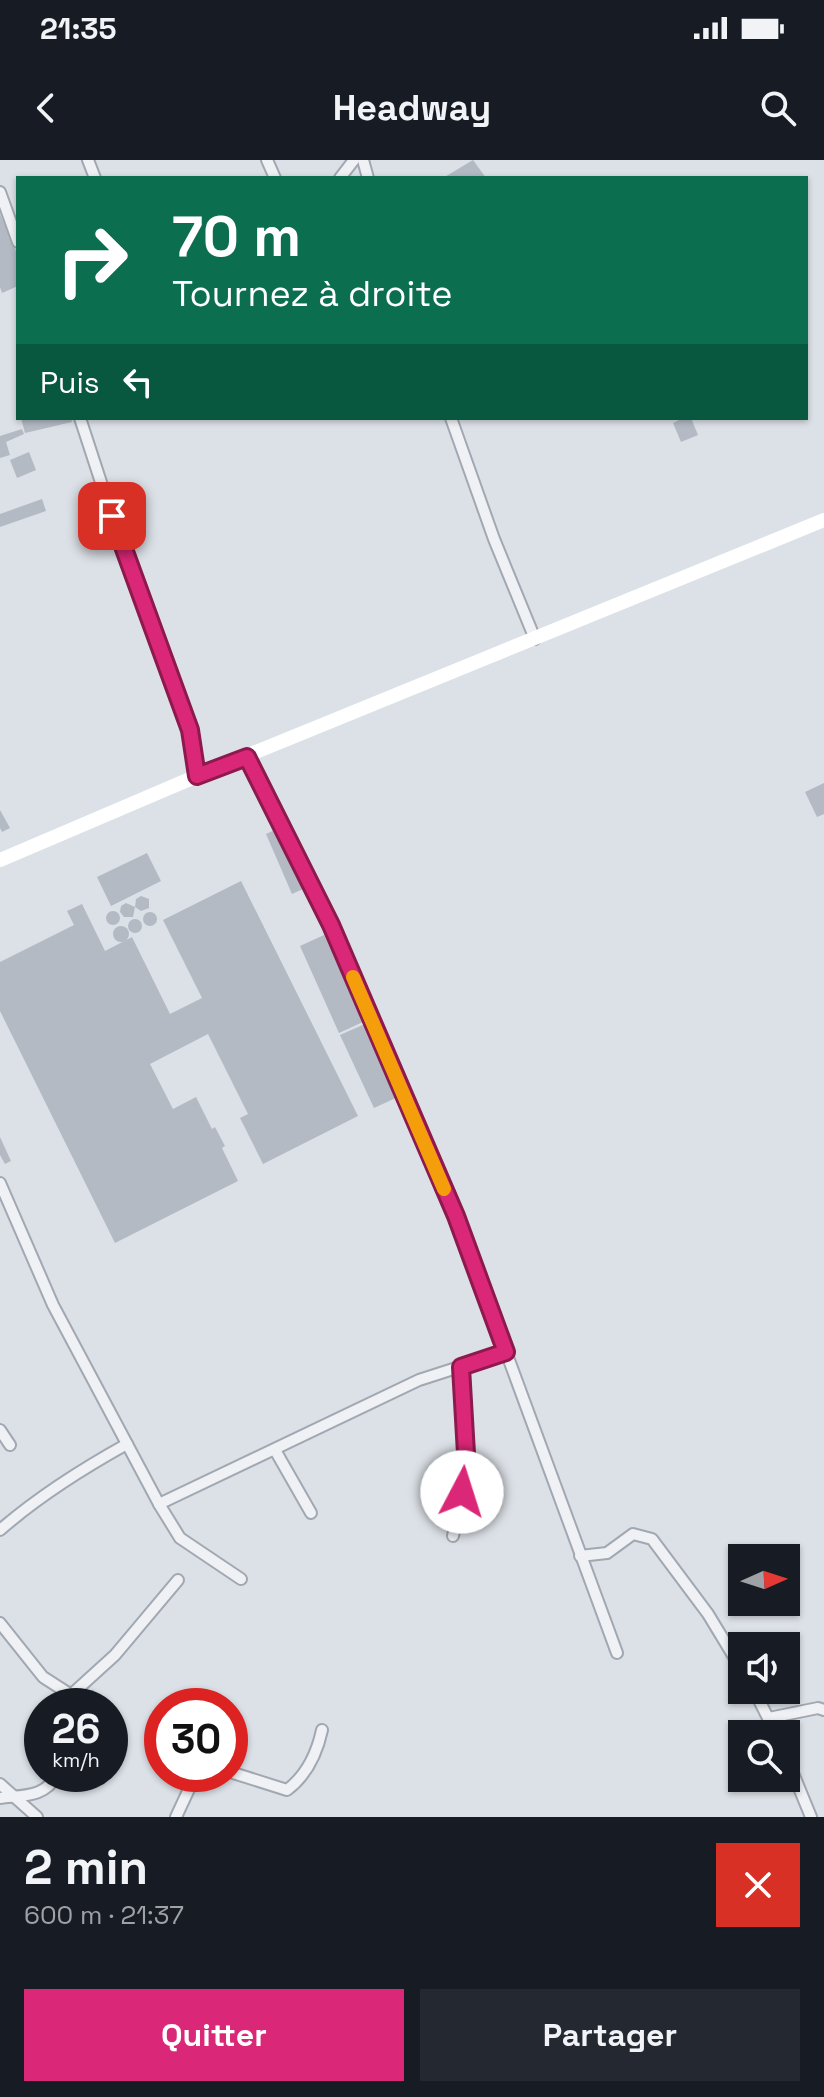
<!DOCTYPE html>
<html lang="fr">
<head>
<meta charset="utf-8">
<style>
  :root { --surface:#171b24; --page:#242831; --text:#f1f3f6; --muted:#9ea1a6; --accent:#db2777 }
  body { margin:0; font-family:"Space Grotesk",sans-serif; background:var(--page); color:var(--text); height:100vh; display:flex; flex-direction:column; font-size:30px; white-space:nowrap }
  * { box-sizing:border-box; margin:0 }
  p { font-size:26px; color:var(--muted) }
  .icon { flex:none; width:44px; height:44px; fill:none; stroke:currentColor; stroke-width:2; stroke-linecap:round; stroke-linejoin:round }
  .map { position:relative; height:1657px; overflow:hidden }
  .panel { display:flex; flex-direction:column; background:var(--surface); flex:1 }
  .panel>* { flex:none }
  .guide { position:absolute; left:16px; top:16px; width:792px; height:244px; border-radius:0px; box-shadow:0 2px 6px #0004; background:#0b6e4f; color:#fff; overflow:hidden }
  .needle { width:52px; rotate:87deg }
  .fabs { position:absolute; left:728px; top:1384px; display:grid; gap:16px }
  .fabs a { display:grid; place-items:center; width:72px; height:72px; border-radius:0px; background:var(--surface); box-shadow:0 2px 6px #0004; font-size:40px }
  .speed { position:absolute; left:24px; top:1528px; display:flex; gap:16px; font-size:40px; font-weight:700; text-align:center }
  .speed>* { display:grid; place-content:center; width:104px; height:104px; border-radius:50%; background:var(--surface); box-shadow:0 2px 6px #0004; line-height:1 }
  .speed small { font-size:20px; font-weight:400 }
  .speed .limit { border:12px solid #d22; background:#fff; color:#111 }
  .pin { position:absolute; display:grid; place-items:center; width:68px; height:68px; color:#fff; margin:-34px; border-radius:16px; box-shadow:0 4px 12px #0006 }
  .me { position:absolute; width:88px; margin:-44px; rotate:5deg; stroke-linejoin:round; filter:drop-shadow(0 0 6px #0008) }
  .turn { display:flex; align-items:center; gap:28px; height:168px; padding:0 24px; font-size:36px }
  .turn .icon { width:104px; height:104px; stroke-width:2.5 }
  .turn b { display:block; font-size:56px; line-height:68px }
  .then { display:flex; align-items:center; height:76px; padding:0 24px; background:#0003; gap:16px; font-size:30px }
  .round { display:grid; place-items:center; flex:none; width:84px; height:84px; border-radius:0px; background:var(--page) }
  .headline { display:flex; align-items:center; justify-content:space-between; height:136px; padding:0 24px }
  h1 { font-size:48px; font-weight:700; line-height:60px }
  .button { display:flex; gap:16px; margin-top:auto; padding:16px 24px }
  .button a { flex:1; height:92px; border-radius:0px; background:var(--accent); color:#fff; font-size:32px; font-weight:700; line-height:92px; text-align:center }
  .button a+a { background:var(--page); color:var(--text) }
  .status { display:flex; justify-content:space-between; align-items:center; height:56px; padding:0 40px; background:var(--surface); direction:ltr }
  .status svg { height:22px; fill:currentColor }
  header { display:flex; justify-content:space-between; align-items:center; height:104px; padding:0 24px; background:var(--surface); font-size:36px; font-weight:700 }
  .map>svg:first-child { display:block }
  .building { fill:#b3bac4 }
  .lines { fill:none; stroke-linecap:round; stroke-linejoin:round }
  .minor-casing { stroke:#a1a8b1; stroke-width:14 }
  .minor { stroke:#eff1f5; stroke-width:10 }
  .secondary { stroke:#fff; stroke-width:14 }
  .route-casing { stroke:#8e194d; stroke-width:20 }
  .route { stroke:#db2777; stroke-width:14 }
  .slow { stroke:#f59e0b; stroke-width:14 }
</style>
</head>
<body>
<div class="status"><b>21:35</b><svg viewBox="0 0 49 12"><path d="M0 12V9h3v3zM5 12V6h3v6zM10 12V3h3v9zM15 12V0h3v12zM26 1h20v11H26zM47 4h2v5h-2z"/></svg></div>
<header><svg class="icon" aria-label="back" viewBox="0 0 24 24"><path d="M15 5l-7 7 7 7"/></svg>Headway<svg class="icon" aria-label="search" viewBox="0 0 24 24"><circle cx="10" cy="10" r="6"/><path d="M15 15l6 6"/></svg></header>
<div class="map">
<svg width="824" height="1657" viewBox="0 0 824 1657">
  <rect width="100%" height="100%" fill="#dce1e7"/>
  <!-- building -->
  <g class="building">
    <path d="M473,0L486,18H443Z"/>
    <path d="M0,54L18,96V126L2,133L0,127Z"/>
    <path d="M21,258H71L72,262L25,273Z"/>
    <path d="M683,258H691L698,275L681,282L673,263Z"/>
    <path d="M22,269L24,274L6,282L10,295L0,298V276Z"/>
    <path d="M29,292L36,310L17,318L10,300Z"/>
    <path d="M42,339L46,351L0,367V354Z"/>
    <path d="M824,623V654L817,657L805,632Z"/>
    <path d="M0,650L10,668L2,672L0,668Z"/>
    <path d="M277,669L303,729L292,734L266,674Z"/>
    <path d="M147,693L161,721L111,746L97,717Z"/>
    <path d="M241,721L358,956L263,1004L240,958L248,954L208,874L150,904L173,949L196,937L212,969L215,967L225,986L222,988L238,1021L115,1083L0,851V802L74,765L67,751L82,744L105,791L132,777L170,854L202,838L163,760Z"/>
    <path d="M141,736L149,739V748L141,751L135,747L133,757H124L120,752L121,746L126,743L135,747L136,739Z"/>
    <circle cx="113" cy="758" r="7"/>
    <circle cx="150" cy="759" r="7"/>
    <circle cx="135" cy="766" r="7"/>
    <circle cx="121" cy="774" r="8"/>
    <path d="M324,775L363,862L339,873L300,786Z"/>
    <path d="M367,863L400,936L374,948L340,875Z"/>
    <path d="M0,977L11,1001L5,1004L0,995Z"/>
  </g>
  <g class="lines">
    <!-- minor casing -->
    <g class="minor-casing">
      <g id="minor">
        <path d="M88,0L95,18"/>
        <path d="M267,0L275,18"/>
        <path d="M363,0L368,18"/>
        <path d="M340,18L354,0"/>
        <path d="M0,32L18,82"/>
        <path d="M80,258L112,356L190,570L197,616"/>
        <path d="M451,258L494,379L535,479"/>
        <path d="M247,597L331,765L456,1056L617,1493"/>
        <path d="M0,1023L53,1145L159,1344L419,1220L506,1192"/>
        <path d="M0,1270L10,1285"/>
        <path d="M275,1290L311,1353"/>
        <path d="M159,1344L180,1378L241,1419"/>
        <path d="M0,1370C39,1336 82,1309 127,1284"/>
        <path d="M453,1376L467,1311L461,1207"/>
        <path d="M580,1396L607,1393L633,1374L652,1379L708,1454L742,1510"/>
        <path d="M0,1463L43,1517L71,1535L68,1546"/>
        <path d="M754,1530L776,1574"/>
        <path d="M71,1535L115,1495L178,1420"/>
        <path d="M769,1558L818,1548L824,1550"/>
        <path d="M786,1596L811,1657"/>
        <path d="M230,1612L287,1630C307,1615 317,1593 322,1570"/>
        <path d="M0,1624L37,1657"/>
        <path d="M0,1638C25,1635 44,1638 58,1614"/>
        <path d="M176,1657L196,1614"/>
      </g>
    </g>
    <!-- minor -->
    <use href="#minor" class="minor"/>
    <!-- secondary -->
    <path class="secondary" d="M0,700L197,616L824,360"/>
  </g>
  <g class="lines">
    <!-- route casing -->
    <g class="route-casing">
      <path id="route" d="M112,356L190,570L197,616L247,597L331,765L456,1056L506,1192L461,1207L467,1311L462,1332"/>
    </g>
    <!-- route -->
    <use href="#route" class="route"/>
    <!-- slow -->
    <path class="slow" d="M353,817L444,1029"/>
  </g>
</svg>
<div class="fabs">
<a><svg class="needle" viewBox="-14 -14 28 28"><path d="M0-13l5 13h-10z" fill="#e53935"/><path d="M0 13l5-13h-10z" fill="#9ea1a6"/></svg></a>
<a><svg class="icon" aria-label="sound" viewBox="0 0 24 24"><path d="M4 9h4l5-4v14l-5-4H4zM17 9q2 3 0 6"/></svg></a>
<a><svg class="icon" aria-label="search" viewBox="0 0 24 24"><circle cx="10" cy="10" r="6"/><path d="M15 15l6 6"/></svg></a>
</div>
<div class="speed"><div>26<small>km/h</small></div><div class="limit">30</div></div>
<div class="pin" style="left:112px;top:356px;background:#d93025"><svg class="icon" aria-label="arrive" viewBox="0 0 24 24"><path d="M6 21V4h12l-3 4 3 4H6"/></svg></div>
<svg class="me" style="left:462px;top:1332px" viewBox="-20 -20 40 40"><circle r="19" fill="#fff"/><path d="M0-13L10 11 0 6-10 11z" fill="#db2777"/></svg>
<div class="guide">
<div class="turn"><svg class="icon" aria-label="right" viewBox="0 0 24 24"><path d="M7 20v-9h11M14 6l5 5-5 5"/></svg><div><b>70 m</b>Tournez à droite</div></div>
<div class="then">Puis<svg class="icon" aria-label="left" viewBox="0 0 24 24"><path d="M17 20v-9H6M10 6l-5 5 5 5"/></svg></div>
</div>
</div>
<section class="panel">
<div class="headline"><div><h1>2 min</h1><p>600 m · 21:37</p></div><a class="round" style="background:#d93025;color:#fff"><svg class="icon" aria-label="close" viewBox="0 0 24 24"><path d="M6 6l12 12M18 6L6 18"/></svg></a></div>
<div class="button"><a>Quitter</a><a>Partager</a></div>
</section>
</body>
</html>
